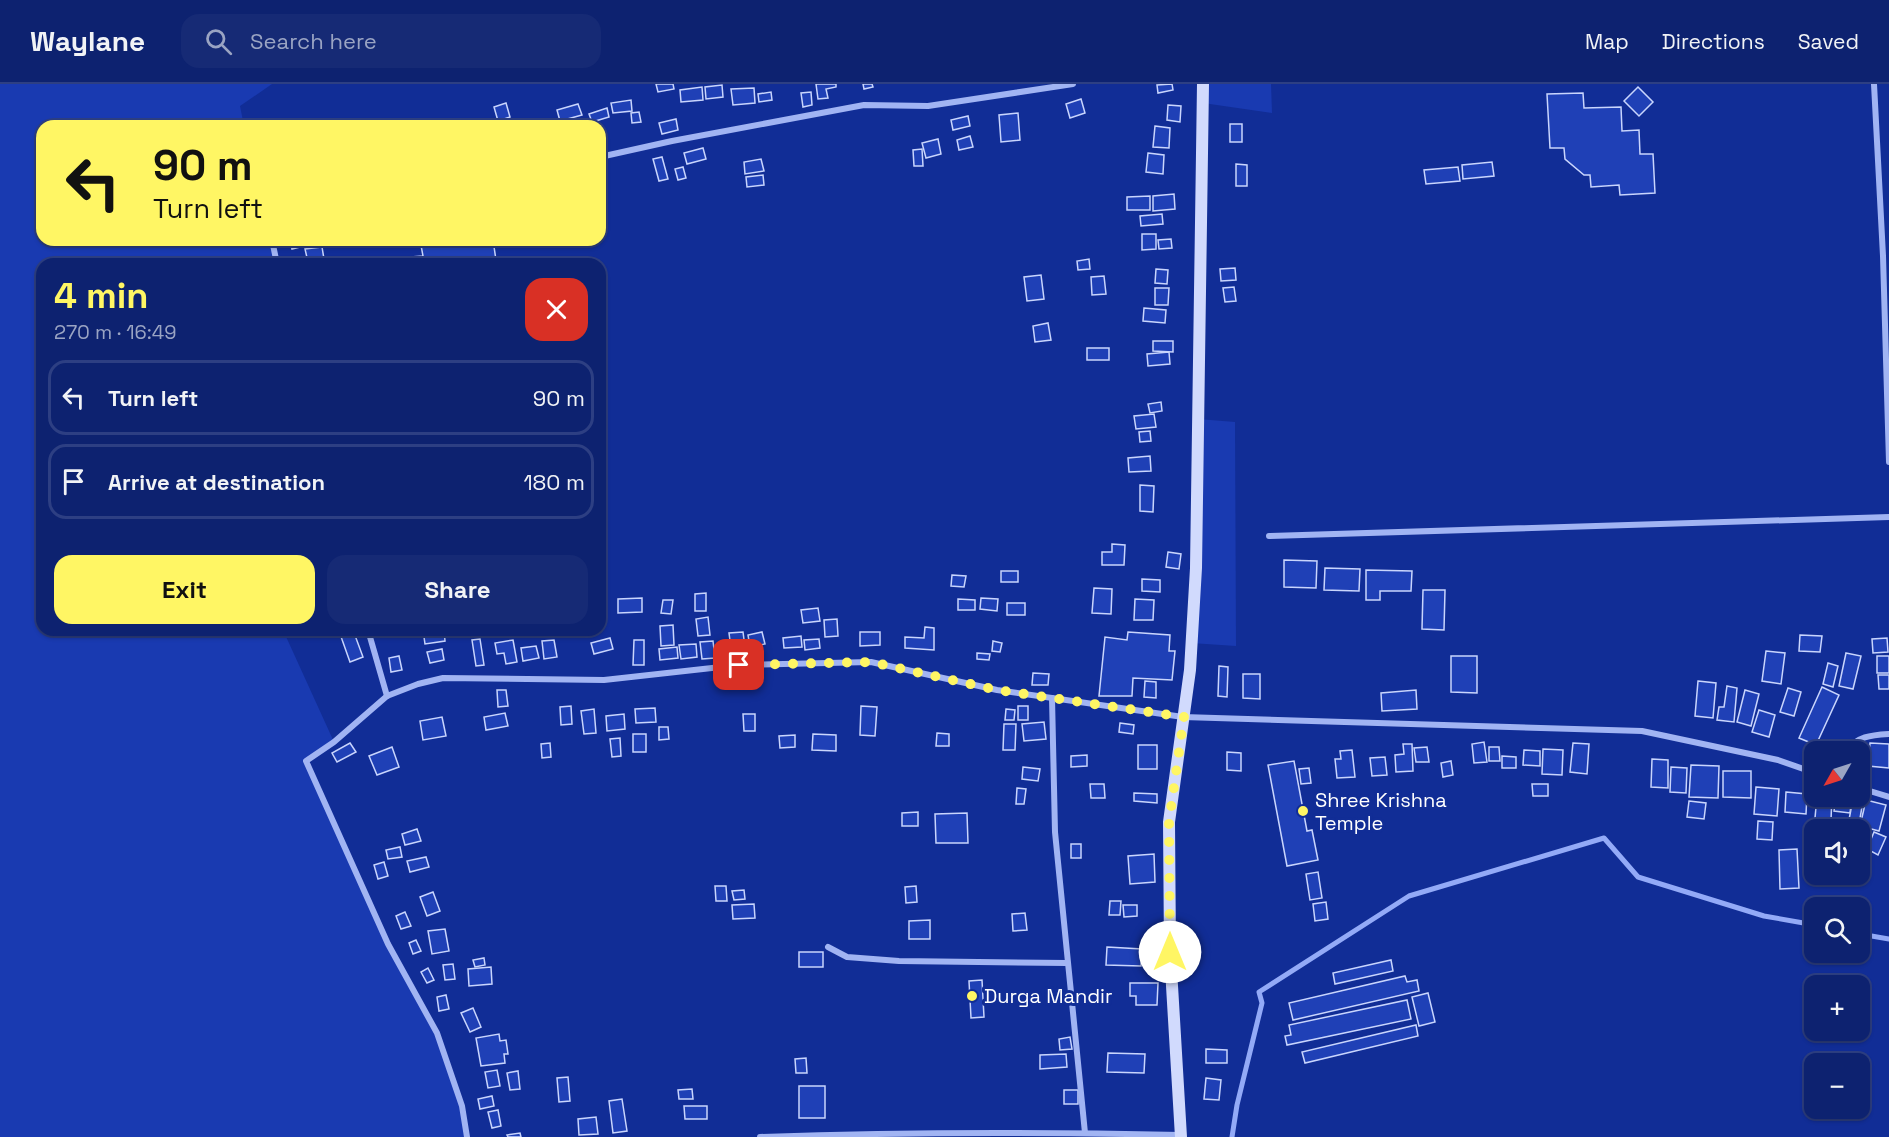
<!DOCTYPE html>
<html lang="en">
<head>
<meta charset="utf-8">
<style>
  :root { --surface:#0d2270; --page:#162a75; --text:#f1f3f6; --muted:#9aa4c3; --line:#2d3f83; --accent:#fff664 }
  body { margin:0; font-family:"Space Grotesk",sans-serif; background:var(--page); color:var(--text); height:100vh; display:flex; flex-direction:column; font-size:22px; white-space:nowrap }
  * { box-sizing:border-box; margin:0 }
  p { font-size:20px; color:var(--muted) }
  .icon { flex:none; width:33px; height:33px; fill:none; stroke:currentColor; stroke-width:2; stroke-linecap:round; stroke-linejoin:round }
  .map { position:relative; flex:1; overflow:hidden }
  .sheet { position:absolute; left:36px; top:174px; width:570px; height:378px; display:flex; flex-direction:column; background:var(--surface); border-radius:18px; box-shadow:0 2px 4px #0004,0 0 0 2px var(--line) }
  .sheet>* { flex:none }
  .hud { position:absolute; left:36px; top:36px; width:570px; height:126px; border-radius:18px; box-shadow:0 2px 4px #0004,0 0 0 2px var(--line); background:#fff664; color:#111; overflow:hidden }
  .needle { width:39px; rotate:231deg }
  .fabs { position:absolute; left:1804px; top:657px; display:grid; gap:12px }
  .fabs a { display:grid; place-items:center; width:66px; height:66px; border-radius:12px; background:var(--surface); box-shadow:0 2px 4px #0004,0 0 0 2px var(--line); font-size:30px }
  .pin { position:absolute; display:grid; place-items:center; width:51px; height:51px; color:#fff; margin:-26px; border-radius:12px; box-shadow:0 3px 9px #0006 }
  .me { position:absolute; width:66px; margin:-33px; rotate:0deg; stroke-linejoin:round; filter:drop-shadow(0 0 4px #0008) }
  .turn { display:flex; align-items:center; gap:21px; height:126px; padding:0 18px; font-size:27px }
  .turn .icon { width:78px; height:78px; stroke-width:2.5 }
  .turn b { display:block; font-size:42px; line-height:51px }
  .round { display:grid; place-items:center; flex:none; width:63px; height:63px; border-radius:18px; background:var(--page) }
  .headline { display:flex; align-items:center; justify-content:space-between; height:102px; padding:0 18px }
  h1 { font-size:36px; font-weight:600; line-height:45px; color:var(--accent) }
  .primary-button { display:flex; gap:12px; margin-top:auto; padding:12px 18px }
  .primary-button a { flex:1; height:69px; border-radius:18px; background:var(--accent); color:#111; font-size:24px; font-weight:600; line-height:69px; text-align:center }
  .primary-button a+a { background:var(--page); color:var(--text) }
  ul { padding:0; list-style:none }
  li { display:flex; align-items:center; gap:18px; height:75px; margin:0 12px 9px; padding:0 6px; border:3px solid var(--line); border-radius:18px }
  li div { flex:1 }
  li b { display:block; font-size:22px }
  li em { font-style:normal }
  header { display:flex; align-items:center; gap:36px; box-sizing:border-box; height:84px; padding:0 30px; background:var(--surface); border-bottom:2px solid var(--line) }
  header strong { font-size:28px }
  nav { display:flex; gap:33px; margin-inline-start:auto; font-size:21px }
  .search { width:420px; height:54px; background:var(--page); display:flex; align-items:center; gap:15px; box-sizing:border-box; padding:0 21px; border-radius:18px; color:var(--muted); font-size:22px }
  .map>svg:first-child { display:block }
  .green { fill:#193ab1 }
  .lines { fill:none; stroke-linecap:round; stroke-linejoin:round }
  .stream { stroke:#93aaf7; stroke-width:5 }
  .building { fill:#1f40b6; stroke:#c9d5fd; stroke-width:1.5 }
  .street { stroke:#a1b4f3; stroke-width:6 }
  .secondary { stroke:#d1dafd; stroke-width:12 }
  .route { stroke:#fff664; stroke-width:10; stroke-dasharray:0 18 }
  .poi-dot { fill:#fff664; stroke:#112d96; stroke-width:2 }
  .labels { text-anchor:middle; dominant-baseline:central; stroke-width:6; stroke-linejoin:round; paint-order:stroke }
  .poi-label { font-size:20px; fill:#fff; stroke:#112d96; text-anchor:start }
</style>
</head>
<body>
<header>
<strong>Waylane</strong>
<div class="search"><svg class="icon" aria-label="search" viewBox="0 0 24 24"><circle cx="10" cy="10" r="6"/><path d="M15 15l6 6"/></svg>Search here</div>
<nav><a>Map</a><a>Directions</a><a>Saved</a></nav>
</header>
<div class="map">
<svg width="1889" height="1053" viewBox="0 0 1889 1053">
  <rect width="100%" height="100%" fill="#112d96"/>
  <!-- green -->
  <g class="green">
    <path d="M0,0H272L240,22L244,42H42V156H272L277,180H42V546H283L334,658L306,677L388,860L437,949L462,1022L467,1053H0Z"/>
    <path d="M1203,0H1271L1272,29L1203,19Z"/>
    <path d="M1198,335L1235,338L1236,562L1191,559Z"/>
  </g>
  <g class="lines">
    <!-- stream -->
    <g class="stream">
      <path d="M1860,850L1889,855"/>
      <path d="M1232,1053L1237,1021L1262,919L1259,908L1409,812L1604,754L1638,793L1764,832L1815,841"/>
    </g>
  </g>
  <!-- building -->
  <g class="building">
    <path d="M656,0H673L674,5L658,8Z"/>
    <path d="M816,0H836V3L826,5L828,14L818,15Z"/>
    <path d="M863,0H872L873,3L864,5Z"/>
    <path d="M1172,0L1173,6L1158,9L1157,1Z"/>
    <path d="M722,1L723,13L706,15L705,3Z"/>
    <path d="M702,3L703,16L681,18L680,6Z"/>
    <path d="M1638,3L1653,18L1639,32L1624,17Z"/>
    <path d="M754,4L755,19L733,21L731,5Z"/>
    <path d="M771,8L772,16L759,18L758,10Z"/>
    <path d="M811,8L812,21L803,23L801,9Z"/>
    <path d="M1583,9L1584,24L1621,23L1622,47L1639,46L1640,70H1653L1655,109L1620,111L1619,101L1591,103L1590,91H1584L1565,75L1564,64H1550L1547,10Z"/>
    <path d="M1081,15L1085,29L1070,34L1066,20Z"/>
    <path d="M631,16L632,27L613,29L611,19Z"/>
    <path d="M506,19L510,33L498,37L494,23Z"/>
    <path d="M578,20L582,31L560,37L557,26Z"/>
    <path d="M1168,21L1181,22L1180,38L1167,36Z"/>
    <path d="M607,24L609,33L592,38L589,30Z"/>
    <path d="M639,28L641,38L632,39L631,29Z"/>
    <path d="M1018,29L1020,56L1001,58L999,31Z"/>
    <path d="M968,32L970,42L953,46L951,36Z"/>
    <path d="M676,35L678,46L662,50L659,39Z"/>
    <rect x="1230" y="40" width="12" height="18"/>
    <path d="M1155,42L1170,44L1169,64L1153,63Z"/>
    <path d="M970,52L973,63L959,66L957,56Z"/>
    <path d="M938,55L941,70L926,74L922,59Z"/>
    <path d="M703,64L706,75L687,80L684,69Z"/>
    <path d="M922,65L923,82H914L913,66Z"/>
    <path d="M1148,69L1164,71L1163,90L1146,88Z"/>
    <path d="M662,73L668,95L659,97L653,75Z"/>
    <path d="M761,75L764,87L745,90L744,78Z"/>
    <path d="M1492,78L1494,92L1463,95L1462,81Z"/>
    <path d="M1236,80L1247,81V102H1236Z"/>
    <path d="M683,83L686,94L678,96L675,85Z"/>
    <path d="M1458,83L1460,97L1426,100L1424,86Z"/>
    <path d="M763,91L764,101L747,103L746,93Z"/>
    <path d="M1174,110L1175,125L1153,127V112Z"/>
    <path d="M1150,112V126H1127V113Z"/>
    <path d="M1162,130L1163,140L1141,142L1140,132Z"/>
    <path d="M1142,150H1156V165L1142,166Z"/>
    <path d="M1171,155L1172,164L1159,165L1158,156Z"/>
    <path d="M290,156H311L312,160L292,165Z"/>
    <path d="M420,156H493L496,176L462,180H412L411,173L423,172Z"/>
    <path d="M322,163L324,175L308,178L305,165Z"/>
    <path d="M1089,175L1090,185L1078,186L1077,177Z"/>
    <path d="M1235,184L1236,196L1221,197L1220,185Z"/>
    <path d="M1156,185L1168,186L1167,200L1155,199Z"/>
    <path d="M1041,191L1044,215L1027,217L1024,193Z"/>
    <path d="M1104,192L1106,210L1092,211L1091,193Z"/>
    <path d="M1234,203L1236,217L1225,218L1223,204Z"/>
    <path d="M1155,204H1169L1168,221H1155Z"/>
    <path d="M1144,224L1166,226L1165,239L1143,237Z"/>
    <path d="M1048,239L1051,256L1035,258L1033,242Z"/>
    <path d="M1153,257H1173V268L1153,267Z"/>
    <rect x="1087" y="264" width="22" height="12"/>
    <path d="M1169,268L1170,280L1148,282L1147,270Z"/>
    <path d="M1161,318L1162,327L1150,329L1148,320Z"/>
    <path d="M1154,330L1156,343L1136,345L1134,332Z"/>
    <path d="M1150,347L1151,357L1140,358L1139,348Z"/>
    <path d="M1150,372L1151,387L1129,388L1128,374Z"/>
    <path d="M1140,401L1154,402L1153,428L1140,427Z"/>
    <path d="M1112,460L1125,461L1124,481H1102V468H1112Z"/>
    <path d="M1168,468L1181,470L1179,485L1166,483Z"/>
    <path d="M1284,476L1317,477L1316,504L1284,503Z"/>
    <path d="M1325,484L1360,485L1359,507L1324,506Z"/>
    <path d="M1366,486L1412,487L1411,507H1380V516H1366Z"/>
    <rect x="1001" y="487" width="17" height="11"/>
    <path d="M952,491L966,492L964,503L951,502Z"/>
    <path d="M1142,495L1160,496V508L1142,507Z"/>
    <path d="M1094,504L1112,505L1111,530L1092,529Z"/>
    <path d="M1423,506H1445L1444,546L1422,545Z"/>
    <path d="M706,509V527H695V510Z"/>
    <path d="M642,514V528L618,529V515Z"/>
    <path d="M981,514L998,515L997,527L980,525Z"/>
    <path d="M958,515L975,516V526H958Z"/>
    <path d="M1135,515L1154,516L1153,536H1134Z"/>
    <path d="M663,516H673L671,530L661,529Z"/>
    <rect x="1007" y="519" width="18" height="12"/>
    <path d="M818,524L820,537L803,539L801,526Z"/>
    <path d="M708,533L710,551L698,552L696,535Z"/>
    <path d="M837,535L838,552L825,553L824,536Z"/>
    <path d="M673,541L674,561L661,562L660,542Z"/>
    <path d="M925,543L934,544V566L905,564V553L924,554Z"/>
    <path d="M342,546H353L363,573L350,578L339,547Z"/>
    <path d="M423,546H444L445,557L425,560Z"/>
    <path d="M472,546H479L480,551L473,552Z"/>
    <path d="M743,548L745,563L731,564L729,549Z"/>
    <path d="M762,548L765,560L750,563L748,551Z"/>
    <path d="M860,548H880V561L860,562Z"/>
    <path d="M1128,548L1170,551L1169,567H1175L1172,596L1133,594L1132,612H1099L1105,553L1127,556Z"/>
    <path d="M1800,551L1822,552L1820,568L1799,567Z"/>
    <path d="M801,552L802,563L784,564L783,554Z"/>
    <path d="M610,554L613,565L594,570L591,559Z"/>
    <path d="M1887,554L1888,568L1873,569L1872,555Z"/>
    <path d="M480,555L484,581L476,582L472,556Z"/>
    <path d="M819,555L820,564L805,566L804,556Z"/>
    <path d="M513,556L517,578L506,580L504,569L497,570L495,559Z"/>
    <path d="M554,556L557,573L544,575L542,557Z"/>
    <path d="M634,556H644V581H633Z"/>
    <path d="M713,557L715,574L702,575L700,558Z"/>
    <path d="M993,557L1002,559L1000,568L992,567Z"/>
    <path d="M696,560L697,573L681,575L679,561Z"/>
    <path d="M536,562L539,574L523,577L521,564Z"/>
    <path d="M677,563L678,574L660,576L659,565Z"/>
    <path d="M442,565L444,576L430,579L427,568Z"/>
    <path d="M1766,567L1785,569L1781,600L1762,597Z"/>
    <path d="M977,569L990,570L989,576L977,575Z"/>
    <path d="M1846,569L1861,572L1853,605L1839,602Z"/>
    <path d="M399,572L402,586L391,588L389,574Z"/>
    <path d="M1451,572H1477V609L1451,608Z"/>
    <rect x="1877" y="572" width="12" height="17"/>
    <path d="M1828,579L1838,582L1833,603L1823,600Z"/>
    <path d="M1219,582L1228,583L1227,613L1218,612Z"/>
    <path d="M1033,589L1049,590L1048,601H1032Z"/>
    <path d="M1243,590H1260V615L1243,614Z"/>
    <path d="M1878,591H1889V605H1879Z"/>
    <path d="M1145,597L1156,598V614L1144,613Z"/>
    <path d="M1698,597L1716,599L1713,634L1695,632Z"/>
    <path d="M1727,602L1737,604L1734,638L1717,636L1719,623H1724Z"/>
    <path d="M1822,603L1839,611L1816,661L1799,654Z"/>
    <path d="M1788,604L1801,608L1794,632L1780,628Z"/>
    <path d="M497,606H506L508,622L498,623Z"/>
    <path d="M1416,606L1417,625L1382,627L1381,609Z"/>
    <path d="M1745,606L1759,610L1751,642L1737,638Z"/>
    <path d="M571,622L572,640L561,641L560,623Z"/>
    <path d="M861,622L877,623L875,652L860,651Z"/>
    <rect x="1018" y="622" width="10" height="14"/>
    <path d="M655,624L656,638L636,639L635,625Z"/>
    <path d="M594,625L596,649L584,650L581,627Z"/>
    <path d="M1006,625L1015,626L1014,636H1005Z"/>
    <path d="M1759,626L1775,631L1769,653L1752,648Z"/>
    <path d="M505,629L508,642L486,646L484,633Z"/>
    <path d="M624,630L625,645L607,647L606,632Z"/>
    <path d="M743,630H755V647H744Z"/>
    <path d="M442,633L446,652L423,656L420,637Z"/>
    <path d="M1044,638L1046,655L1024,657L1022,640Z"/>
    <path d="M1120,639L1134,641L1133,650L1119,648Z"/>
    <path d="M1004,640H1016L1015,666H1003Z"/>
    <path d="M659,643H668L669,655L659,656Z"/>
    <path d="M937,649L949,650V662H936Z"/>
    <rect x="633" y="650" width="13" height="18"/>
    <path d="M813,650L836,651V667L812,666Z"/>
    <path d="M795,651V663L780,664L779,652Z"/>
    <path d="M620,654L621,672L612,673L610,655Z"/>
    <path d="M1484,658L1487,678L1474,679L1472,660Z"/>
    <path d="M350,659L356,668L337,678L332,669Z"/>
    <path d="M550,659L551,673L542,674L541,660Z"/>
    <path d="M1573,659L1589,660L1587,690L1570,688Z"/>
    <path d="M1870,659L1889,660V684L1868,682Z"/>
    <path d="M1403,660H1412L1413,687L1396,688L1395,671L1404,670Z"/>
    <rect x="1138" y="661" width="19" height="24"/>
    <path d="M392,663L399,683L377,691L369,672Z"/>
    <path d="M1427,663L1429,678H1416L1414,664Z"/>
    <path d="M1489,663H1499L1500,677H1489Z"/>
    <path d="M1543,665L1563,666L1562,691L1542,690Z"/>
    <path d="M1352,666L1355,693L1337,694L1335,675H1341L1340,667Z"/>
    <path d="M1524,666L1540,667V682L1523,681Z"/>
    <path d="M1227,668L1241,669V687L1227,686Z"/>
    <path d="M1087,671V682L1071,683V672Z"/>
    <path d="M1502,672L1516,673V684H1502Z"/>
    <path d="M1385,673L1387,691L1372,692L1370,674Z"/>
    <path d="M1652,675L1668,676V704L1651,703Z"/>
    <path d="M1294,677L1307,747L1312,746L1318,776L1287,782L1268,681Z"/>
    <path d="M1451,677L1453,691L1443,693L1441,679Z"/>
    <path d="M1691,681L1719,682L1718,714L1689,713Z"/>
    <path d="M1023,683L1040,685L1038,697L1022,695Z"/>
    <path d="M1671,683L1687,684L1686,709L1670,708Z"/>
    <path d="M1309,684L1311,699L1301,700L1299,685Z"/>
    <path d="M1723,687H1751V714L1723,713Z"/>
    <path d="M1090,700H1104L1105,714H1091Z"/>
    <path d="M1532,700H1548V712H1533Z"/>
    <path d="M1756,703L1779,705L1777,732L1754,730Z"/>
    <path d="M1017,704L1026,705L1024,720H1016Z"/>
    <path d="M1786,708L1807,710L1806,730L1785,728Z"/>
    <path d="M1134,709L1157,710V719L1134,717Z"/>
    <path d="M1817,712H1832L1831,736L1815,734Z"/>
    <path d="M1836,712H1852L1850,729L1834,727Z"/>
    <path d="M1853,715L1863,717L1858,746H1847Z"/>
    <path d="M1866,716L1886,721L1879,747L1860,742Z"/>
    <path d="M1689,717L1706,719L1704,735L1687,733Z"/>
    <path d="M918,728V742H902V729Z"/>
    <path d="M967,729L968,759H936L935,730Z"/>
    <path d="M1758,737L1773,738L1772,756L1757,755Z"/>
    <path d="M417,745L421,757L405,761L402,750Z"/>
    <path d="M1874,748L1886,753L1878,771L1867,765Z"/>
    <rect x="1071" y="760" width="10" height="14"/>
    <path d="M400,763L402,773L388,775L386,766Z"/>
    <path d="M1797,765L1799,804L1780,805L1779,766Z"/>
    <path d="M1154,770L1155,798L1130,800L1128,772Z"/>
    <path d="M426,773L429,783L410,788L407,777Z"/>
    <path d="M384,778L388,792L378,795L374,781Z"/>
    <path d="M1318,788L1322,814L1310,816L1306,790Z"/>
    <path d="M715,802H726L727,817H716Z"/>
    <path d="M916,802L917,818L906,819L905,803Z"/>
    <path d="M744,806L745,815L734,816L732,807Z"/>
    <path d="M433,808L440,827L427,832L420,813Z"/>
    <path d="M1110,817H1121L1120,831H1109Z"/>
    <path d="M1326,818L1328,835L1315,837L1313,820Z"/>
    <path d="M754,820L755,834L733,835L732,821Z"/>
    <path d="M1123,821H1137V832L1124,833Z"/>
    <path d="M405,828L411,842L401,845L396,832Z"/>
    <path d="M1025,829L1027,846L1013,847L1012,830Z"/>
    <path d="M930,836V855H909V837Z"/>
    <path d="M445,845L449,867L432,870L428,847Z"/>
    <path d="M416,856L421,867L413,870L409,859Z"/>
    <path d="M1107,863L1142,865L1141,882L1106,881Z"/>
    <rect x="799" y="868" width="24" height="15"/>
    <path d="M484,874L485,881L475,883L473,876Z"/>
    <path d="M1391,876L1393,887L1335,900L1333,889Z"/>
    <path d="M453,880L455,895L445,896L443,881Z"/>
    <path d="M491,883L492,900L469,902L468,885Z"/>
    <path d="M428,884L434,896L427,899L421,888Z"/>
    <path d="M1405,892L1407,898L1417,896L1419,907L1293,936L1289,919Z"/>
    <path d="M982,896L984,933L971,934L969,897Z"/>
    <path d="M1130,899H1158L1157,921H1136V912H1130Z"/>
    <path d="M1428,909L1435,938L1419,942L1412,913Z"/>
    <path d="M446,911L449,925L439,927L437,913Z"/>
    <path d="M1407,916L1411,935L1287,961L1285,952L1291,951L1289,941Z"/>
    <path d="M473,924L481,943L470,948L461,929Z"/>
    <path d="M1416,941L1418,952L1305,979L1302,968Z"/>
    <path d="M499,950L500,957L506,956L508,970H504L505,979L481,982L476,954Z"/>
    <path d="M1070,953L1072,965L1060,966L1059,955Z"/>
    <path d="M1206,965L1227,966V979H1206Z"/>
    <path d="M1108,969L1145,970L1144,989L1107,988Z"/>
    <path d="M1066,970L1067,983L1040,985V971Z"/>
    <path d="M806,974L807,989H796L795,975Z"/>
    <path d="M497,986L500,1002L488,1004L485,988Z"/>
    <path d="M518,987L520,1005L510,1006L507,989Z"/>
    <path d="M568,993L570,1017L559,1018L557,994Z"/>
    <path d="M1206,994L1221,996L1219,1016L1204,1015Z"/>
    <rect x="799" y="1002" width="26" height="32"/>
    <path d="M692,1005L693,1015H679L678,1006Z"/>
    <rect x="1064" y="1006" width="14" height="14"/>
    <path d="M492,1012L494,1022L480,1025L478,1015Z"/>
    <path d="M622,1015L627,1047L613,1049L609,1017Z"/>
    <path d="M684,1022H707V1035H685Z"/>
    <path d="M498,1026L501,1042L492,1044L488,1028Z"/>
    <path d="M596,1033L598,1050L579,1051L578,1035Z"/>
    <path d="M520,1049L521,1053H508L507,1051Z"/>
  </g>
  <g class="lines">
    <!-- street -->
    <g class="street">
      <path d="M1874,0L1883,172L1889,378"/>
      <path d="M600,73L672,57L864,21L928,22L1073,0"/>
      <path d="M272,156L277,180"/>
      <path d="M1269,452L1889,433"/>
      <path d="M368,546L387,612"/>
      <path d="M1052,614L1055,748L1085,1049"/>
      <path d="M1847,668C1855,652 1873,651 1889,650"/>
      <path d="M1860,704L1889,713"/>
      <path d="M828,863L847,873L899,877L1067,879"/>
      <path d="M467,1053L462,1022L437,949L388,860L306,677L334,658L387,612L418,600L443,594L604,596L739,581L871,578L997,606L1183,633L1642,647L1778,676L1815,689"/>
      <path d="M760,1053C901,1048 1040,1048 1181,1051"/>
    </g>
    <!-- secondary -->
    <path class="secondary" d="M1181,1053L1170,868L1169,738L1190,586L1196,484L1203,0"/>
  </g>
  <g class="lines">
    <!-- route -->
    <path class="route" d="M739,581L871,578L997,606L1184,633L1169,738L1170,868"/>
  </g>
  <!-- markers -->
  <g class="poi-dot">
    <circle cx="1303" cy="727" r="6"/>
    <circle cx="972" cy="912" r="6"/>
  </g>
  <g class="labels">
    <!-- poi labels -->
    <g class="poi-label">
      <text x="1315" y="716">Shree Krishna<tspan x="1315" dy="23">Temple</tspan></text>
      <text x="984" y="912">Durga Mandir</text>
    </g>
  </g>
</svg>
<div class="fabs">
<a><svg class="needle" viewBox="-14 -14 28 28"><path d="M0-13l5 13h-10z" fill="#e53935"/><path d="M0 13l5-13h-10z" fill="#9aa4c3"/></svg></a>
<a><svg class="icon" aria-label="sound" viewBox="0 0 24 24"><path d="M4 9h4l5-4v14l-5-4H4zM17 9q2 3 0 6"/></svg></a>
<a><svg class="icon" aria-label="search" viewBox="0 0 24 24"><circle cx="10" cy="10" r="6"/><path d="M15 15l6 6"/></svg></a>
<a>+</a>
<a>−</a>
</div>
<div class="pin" style="left:739px;top:581px;background:#d93025"><svg class="icon" aria-label="arrive" viewBox="0 0 24 24"><path d="M6 21V4h12l-3 4 3 4H6"/></svg></div>
<svg class="me" style="left:1170px;top:868px" viewBox="-20 -20 40 40"><circle r="19" fill="#fff"/><path d="M0-13L10 11 0 6-10 11z" fill="#fff664"/></svg>
<div class="hud">
<div class="turn"><svg class="icon" aria-label="left" viewBox="0 0 24 24"><path d="M17 20v-9H6M10 6l-5 5 5 5"/></svg><div><b>90 m</b>Turn left</div></div>
</div>
<section class="sheet">
<div class="headline"><div><h1>4 min</h1><p>270 m · 16:49</p></div><a class="round" style="background:#d93025;color:#fff"><svg class="icon" aria-label="close" viewBox="0 0 24 24"><path d="M6 6l12 12M18 6L6 18"/></svg></a></div>
<ul>
<li><svg class="icon" aria-label="left" viewBox="0 0 24 24"><path d="M17 20v-9H6M10 6l-5 5 5 5"/></svg><div><b>Turn left</b></div><em>90 m</em></li>
<li><svg class="icon" aria-label="arrive" viewBox="0 0 24 24"><path d="M6 21V4h12l-3 4 3 4H6"/></svg><div><b>Arrive at destination</b></div><em>180 m</em></li>
</ul>
<div class="primary-button"><a>Exit</a><a>Share</a></div>
</section>
</div>
</body>
</html>
